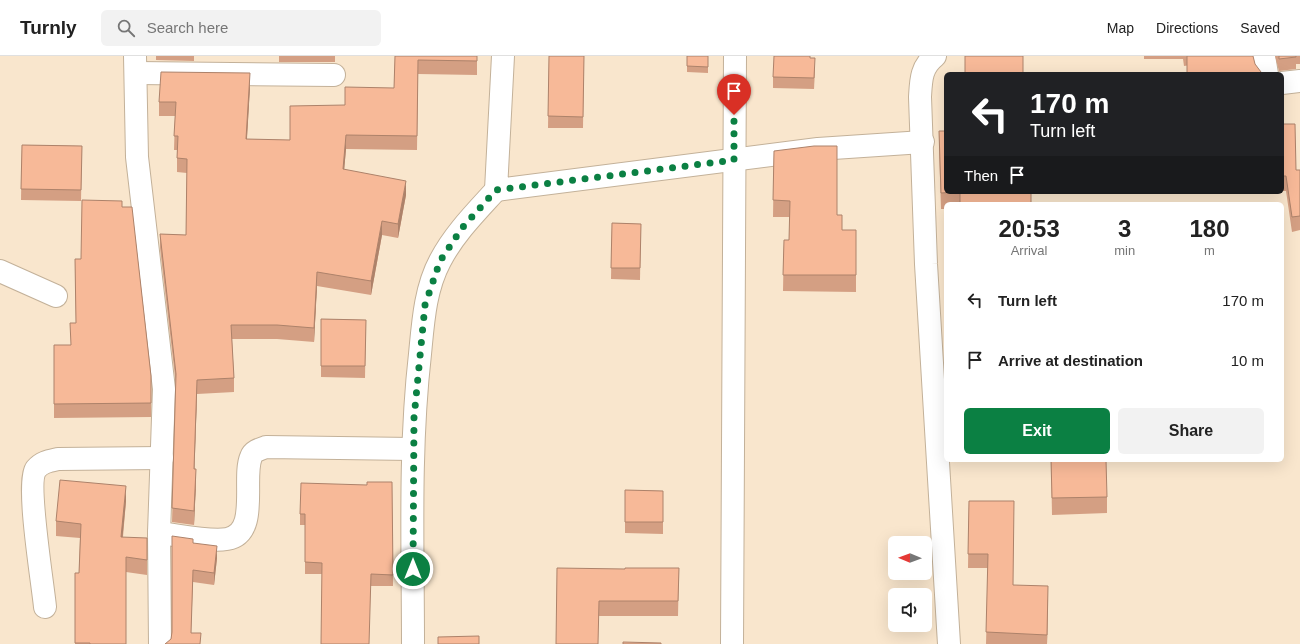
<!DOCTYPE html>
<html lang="en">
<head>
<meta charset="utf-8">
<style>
  :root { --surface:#fff; --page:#f2f2f2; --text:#222; --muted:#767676; --line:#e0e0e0; --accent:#0b8043 }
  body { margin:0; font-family:Arial,sans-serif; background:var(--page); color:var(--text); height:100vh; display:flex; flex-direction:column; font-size:15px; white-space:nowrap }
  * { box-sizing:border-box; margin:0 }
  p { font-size:13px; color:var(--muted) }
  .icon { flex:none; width:22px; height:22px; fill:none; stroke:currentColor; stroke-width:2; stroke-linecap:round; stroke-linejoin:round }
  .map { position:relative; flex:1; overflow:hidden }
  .side { position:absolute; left:944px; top:146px; width:340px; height:260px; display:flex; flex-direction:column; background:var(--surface); border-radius:6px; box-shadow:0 4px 16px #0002 }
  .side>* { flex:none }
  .guide { position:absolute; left:944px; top:16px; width:340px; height:122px; border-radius:6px; box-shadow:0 4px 16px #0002; background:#202124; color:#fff; overflow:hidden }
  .needle { width:26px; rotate:271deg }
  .buttons { position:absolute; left:888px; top:480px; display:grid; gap:8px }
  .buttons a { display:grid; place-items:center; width:44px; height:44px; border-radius:6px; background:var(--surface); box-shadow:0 4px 16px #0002; font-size:20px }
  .pin { position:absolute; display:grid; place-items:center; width:34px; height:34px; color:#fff; margin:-41px -17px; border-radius:50% 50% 50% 0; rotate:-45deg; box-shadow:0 0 4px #0007 }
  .pin .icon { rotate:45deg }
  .me { position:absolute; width:44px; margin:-22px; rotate:0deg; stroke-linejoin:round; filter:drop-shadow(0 0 3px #0008) }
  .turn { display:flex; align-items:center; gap:14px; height:84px; padding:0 20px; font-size:18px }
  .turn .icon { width:52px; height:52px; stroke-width:2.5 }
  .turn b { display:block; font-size:28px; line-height:34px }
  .then { display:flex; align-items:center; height:38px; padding:0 20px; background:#0003; gap:8px; font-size:15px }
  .eta { display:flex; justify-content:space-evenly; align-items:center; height:68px; text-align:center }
  .eta b { font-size:24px; font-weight:600; line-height:28px }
  .button { display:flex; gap:8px; margin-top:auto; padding:8px 20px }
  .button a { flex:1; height:46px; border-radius:6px; background:var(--accent); color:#fff; font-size:16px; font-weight:600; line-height:46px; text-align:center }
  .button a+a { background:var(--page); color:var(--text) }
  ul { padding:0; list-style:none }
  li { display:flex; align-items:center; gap:12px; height:60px; padding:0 20px }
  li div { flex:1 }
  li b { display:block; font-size:15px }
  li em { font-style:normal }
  header { display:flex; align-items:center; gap:24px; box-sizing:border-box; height:56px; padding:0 20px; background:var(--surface); border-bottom:1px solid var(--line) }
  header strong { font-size:19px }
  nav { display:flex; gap:22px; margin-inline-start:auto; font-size:14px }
  .search { width:280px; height:36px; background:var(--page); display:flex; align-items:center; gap:10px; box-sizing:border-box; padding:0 14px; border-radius:6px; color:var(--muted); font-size:15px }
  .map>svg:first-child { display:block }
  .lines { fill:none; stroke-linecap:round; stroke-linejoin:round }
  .minor-casing { stroke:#c3b199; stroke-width:24 }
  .minor { stroke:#fff; stroke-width:22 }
  .wall { fill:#d49f83 }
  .shaded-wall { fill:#ad826a }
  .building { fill:#f7b998; stroke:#ad826a }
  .route { stroke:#0b8043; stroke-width:7; stroke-dasharray:0 12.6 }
</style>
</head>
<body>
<header>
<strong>Turnly</strong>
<div class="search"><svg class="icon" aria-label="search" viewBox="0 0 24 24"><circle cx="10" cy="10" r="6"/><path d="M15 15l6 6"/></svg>Search here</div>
<nav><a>Map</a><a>Directions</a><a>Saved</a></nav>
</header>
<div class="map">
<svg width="1300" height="588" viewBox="0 0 1300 588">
  <rect width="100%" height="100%" fill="#f9e6cd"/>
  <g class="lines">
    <!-- minor casing -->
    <g class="minor-casing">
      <g id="minor">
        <path d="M135,0L137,101L164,333L159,477L160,588"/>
        <path d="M503,0L496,134L818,93L923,86"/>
        <path d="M935,0C921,11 921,24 920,41L926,208L949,588"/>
        <path d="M1264,0L1267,18"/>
        <path d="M136,17L334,19"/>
        <path d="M1282,27L1300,25"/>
        <path d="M0,215L56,240"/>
        <path d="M159,477C178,479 209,486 227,483C260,478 242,422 251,401C253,395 260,393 266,391L412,393"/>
        <path d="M45,551C43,529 26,427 36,413C42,406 49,405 58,403L162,402"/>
        <path d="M413,588C413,491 409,395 420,298C423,267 425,233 440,205C454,178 476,156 496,134"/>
        <path d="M732,588L735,0"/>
      </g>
    </g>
    <!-- minor -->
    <use href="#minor" class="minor"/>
  </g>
  <!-- wall -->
  <g class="wall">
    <path d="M156,0H194V5L156,4Z"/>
    <rect x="279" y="0" width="56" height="6"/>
    <path d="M395,0H477V19L418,18L417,94L346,93L344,114L406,139L398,182L382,179L371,239L317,230L314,286L277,283H232L234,322V336L197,338L194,413L196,427L194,469L172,466L176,329L160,192V178L186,179L187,117L177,116V94H174L175,60H159V46L250,31L247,83L290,84L345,49L394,32Z"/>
    <path d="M549,0H584L583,72H548Z"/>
    <path d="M687,0H708V17L687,16Z"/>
    <path d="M1144,0H1253L1184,10L1183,3H1144Z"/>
    <path d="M1275,0H1300V8H1296V13L1279,15Z"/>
    <path d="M810,2L815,14L814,33L773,32V21Z"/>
    <path d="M1282,68L1296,114H1300V174L1292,176L1286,135H1282Z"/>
    <path d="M939,75L1031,136V148H946V153H941L939,91Z"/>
    <path d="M22,89L82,90L81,145L21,144Z"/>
    <path d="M774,95L837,159L842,174H856V236L783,235L784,184H789L790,161H773Z"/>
    <path d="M122,151L151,334V361L54,362V289H71L76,267L75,203H81Z"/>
    <path d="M612,167L641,168L640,224L611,223Z"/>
    <path d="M321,263L366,264L365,322L321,321Z"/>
    <path d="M1051,404L1107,441V457L1052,459Z"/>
    <path d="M392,426L393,530H371L322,518H305V469H300V458L367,429Z"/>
    <path d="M625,434L663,435V478L625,477Z"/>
    <path d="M126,445L123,481L147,504V519L126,516V588H75V517H79L80,482L56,480V465Z"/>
    <path d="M969,445L1013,529L1048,544L1047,588H986L988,512H968Z"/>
    <path d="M193,487L217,502L214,529L193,526L191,577L171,583Z"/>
    <path d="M679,512L678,560H599L556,588L625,513Z"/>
  </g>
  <!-- shaded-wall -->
  <g class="shaded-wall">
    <path d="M250,17V31L246,97V83Z"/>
    <path d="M346,79V93L343,127V113Z"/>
    <path d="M406,125V139L398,182V168Z"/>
    <path d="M382,165V179L371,239V225Z"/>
    <path d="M317,216V230L314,286V272Z"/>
    <path d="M197,324V338L194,427V413Z"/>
    <path d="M196,413V427L194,469V455Z"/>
    <path d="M126,430V445L121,496V481Z"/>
    <path d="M217,490V502L214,529V517Z"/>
    <path d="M1048,530V544L1047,588V579Z"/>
  </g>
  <!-- building -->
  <g class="building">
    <path d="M395,0H477V5L418,4L417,80L346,79L343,113L406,125L398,168L382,165L371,225L317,216L314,272L277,269H231L234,322L197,324L194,413H196L194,455L172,452L176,318L160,178L186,179L187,103L177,102L178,80H174L176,46H159L161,16L250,17L246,83L290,84V50L345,49V31L394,32Z"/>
    <path d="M549,0H584L583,61L548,60Z"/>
    <path d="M687,0H708V11L687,10Z"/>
    <path d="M774,0H810V2H815L814,22L773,21Z"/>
    <rect x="965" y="0" width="58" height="18"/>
    <path d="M1187,0H1253L1255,8L1261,16V18H1187Z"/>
    <path d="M1279,0H1296V1L1279,3Z"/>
    <path d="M1282,68H1295L1296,114H1300V160L1292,161L1286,120H1282Z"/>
    <path d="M939,75H946V136H1031V148H960V136L941,137Z"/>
    <path d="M22,89L82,90L81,134L21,133Z"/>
    <path d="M814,90H837V159H842V174H856V219H783L784,184H789L790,145L773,144L774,95Z"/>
    <path d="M82,144L122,145V151H132L151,320V347L54,348V289H71L70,267H76L75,203H81Z"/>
    <path d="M612,167L641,168L640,212H611Z"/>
    <path d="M321,263L366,264L365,310H321Z"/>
    <path d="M1051,404H1106L1107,441L1052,442Z"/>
    <path d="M60,424L126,430L121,481L147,482V504L126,501V588H90V587H75V517H79L81,468L56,465Z"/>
    <path d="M367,426H392L393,519L371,518L369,588H321L322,507L305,506V458H300L301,427L367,429Z"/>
    <path d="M625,434L663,435V466H625Z"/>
    <path d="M969,445H1014L1013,529L1048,530L1047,579L986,576L988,498H968Z"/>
    <path d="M172,480L193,483V487L217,490L214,517L193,514L191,577H201L200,588H165L171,583L172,576Z"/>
    <path d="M557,512L625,513V512H679L678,545H599L598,588H556Z"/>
    <path d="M479,580V588H438V581Z"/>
    <path d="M623,586L661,587V588H623Z"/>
  </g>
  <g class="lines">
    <!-- route -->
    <path class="route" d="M413,513L414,362L425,249L440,205L462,172L496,134L734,104V59"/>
  </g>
</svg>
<div class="buttons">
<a><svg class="needle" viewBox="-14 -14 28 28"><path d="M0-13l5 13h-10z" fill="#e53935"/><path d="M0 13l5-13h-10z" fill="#767676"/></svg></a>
<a><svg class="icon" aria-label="sound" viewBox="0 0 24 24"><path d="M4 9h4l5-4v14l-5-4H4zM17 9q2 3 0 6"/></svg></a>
</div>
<div class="pin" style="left:734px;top:59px;background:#d93025"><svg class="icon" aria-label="arrive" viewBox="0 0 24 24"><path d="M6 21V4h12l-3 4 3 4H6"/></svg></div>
<svg class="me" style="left:413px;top:513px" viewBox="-20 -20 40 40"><circle r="17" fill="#0b8043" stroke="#fff" stroke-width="3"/><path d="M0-11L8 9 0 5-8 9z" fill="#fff"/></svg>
<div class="guide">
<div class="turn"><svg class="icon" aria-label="left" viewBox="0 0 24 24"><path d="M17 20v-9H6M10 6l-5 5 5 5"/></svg><div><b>170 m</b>Turn left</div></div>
<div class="then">Then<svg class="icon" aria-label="arrive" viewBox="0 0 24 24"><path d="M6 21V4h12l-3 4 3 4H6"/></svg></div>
</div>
<section class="side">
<div class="eta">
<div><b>20:53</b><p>Arrival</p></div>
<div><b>3</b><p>min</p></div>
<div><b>180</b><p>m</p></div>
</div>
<ul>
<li><svg class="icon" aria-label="left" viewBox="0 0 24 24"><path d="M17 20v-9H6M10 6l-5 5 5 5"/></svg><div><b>Turn left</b></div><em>170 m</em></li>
<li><svg class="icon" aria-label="arrive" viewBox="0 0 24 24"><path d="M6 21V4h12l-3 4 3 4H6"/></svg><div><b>Arrive at destination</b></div><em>10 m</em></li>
</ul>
<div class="button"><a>Exit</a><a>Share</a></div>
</section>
</div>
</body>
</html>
